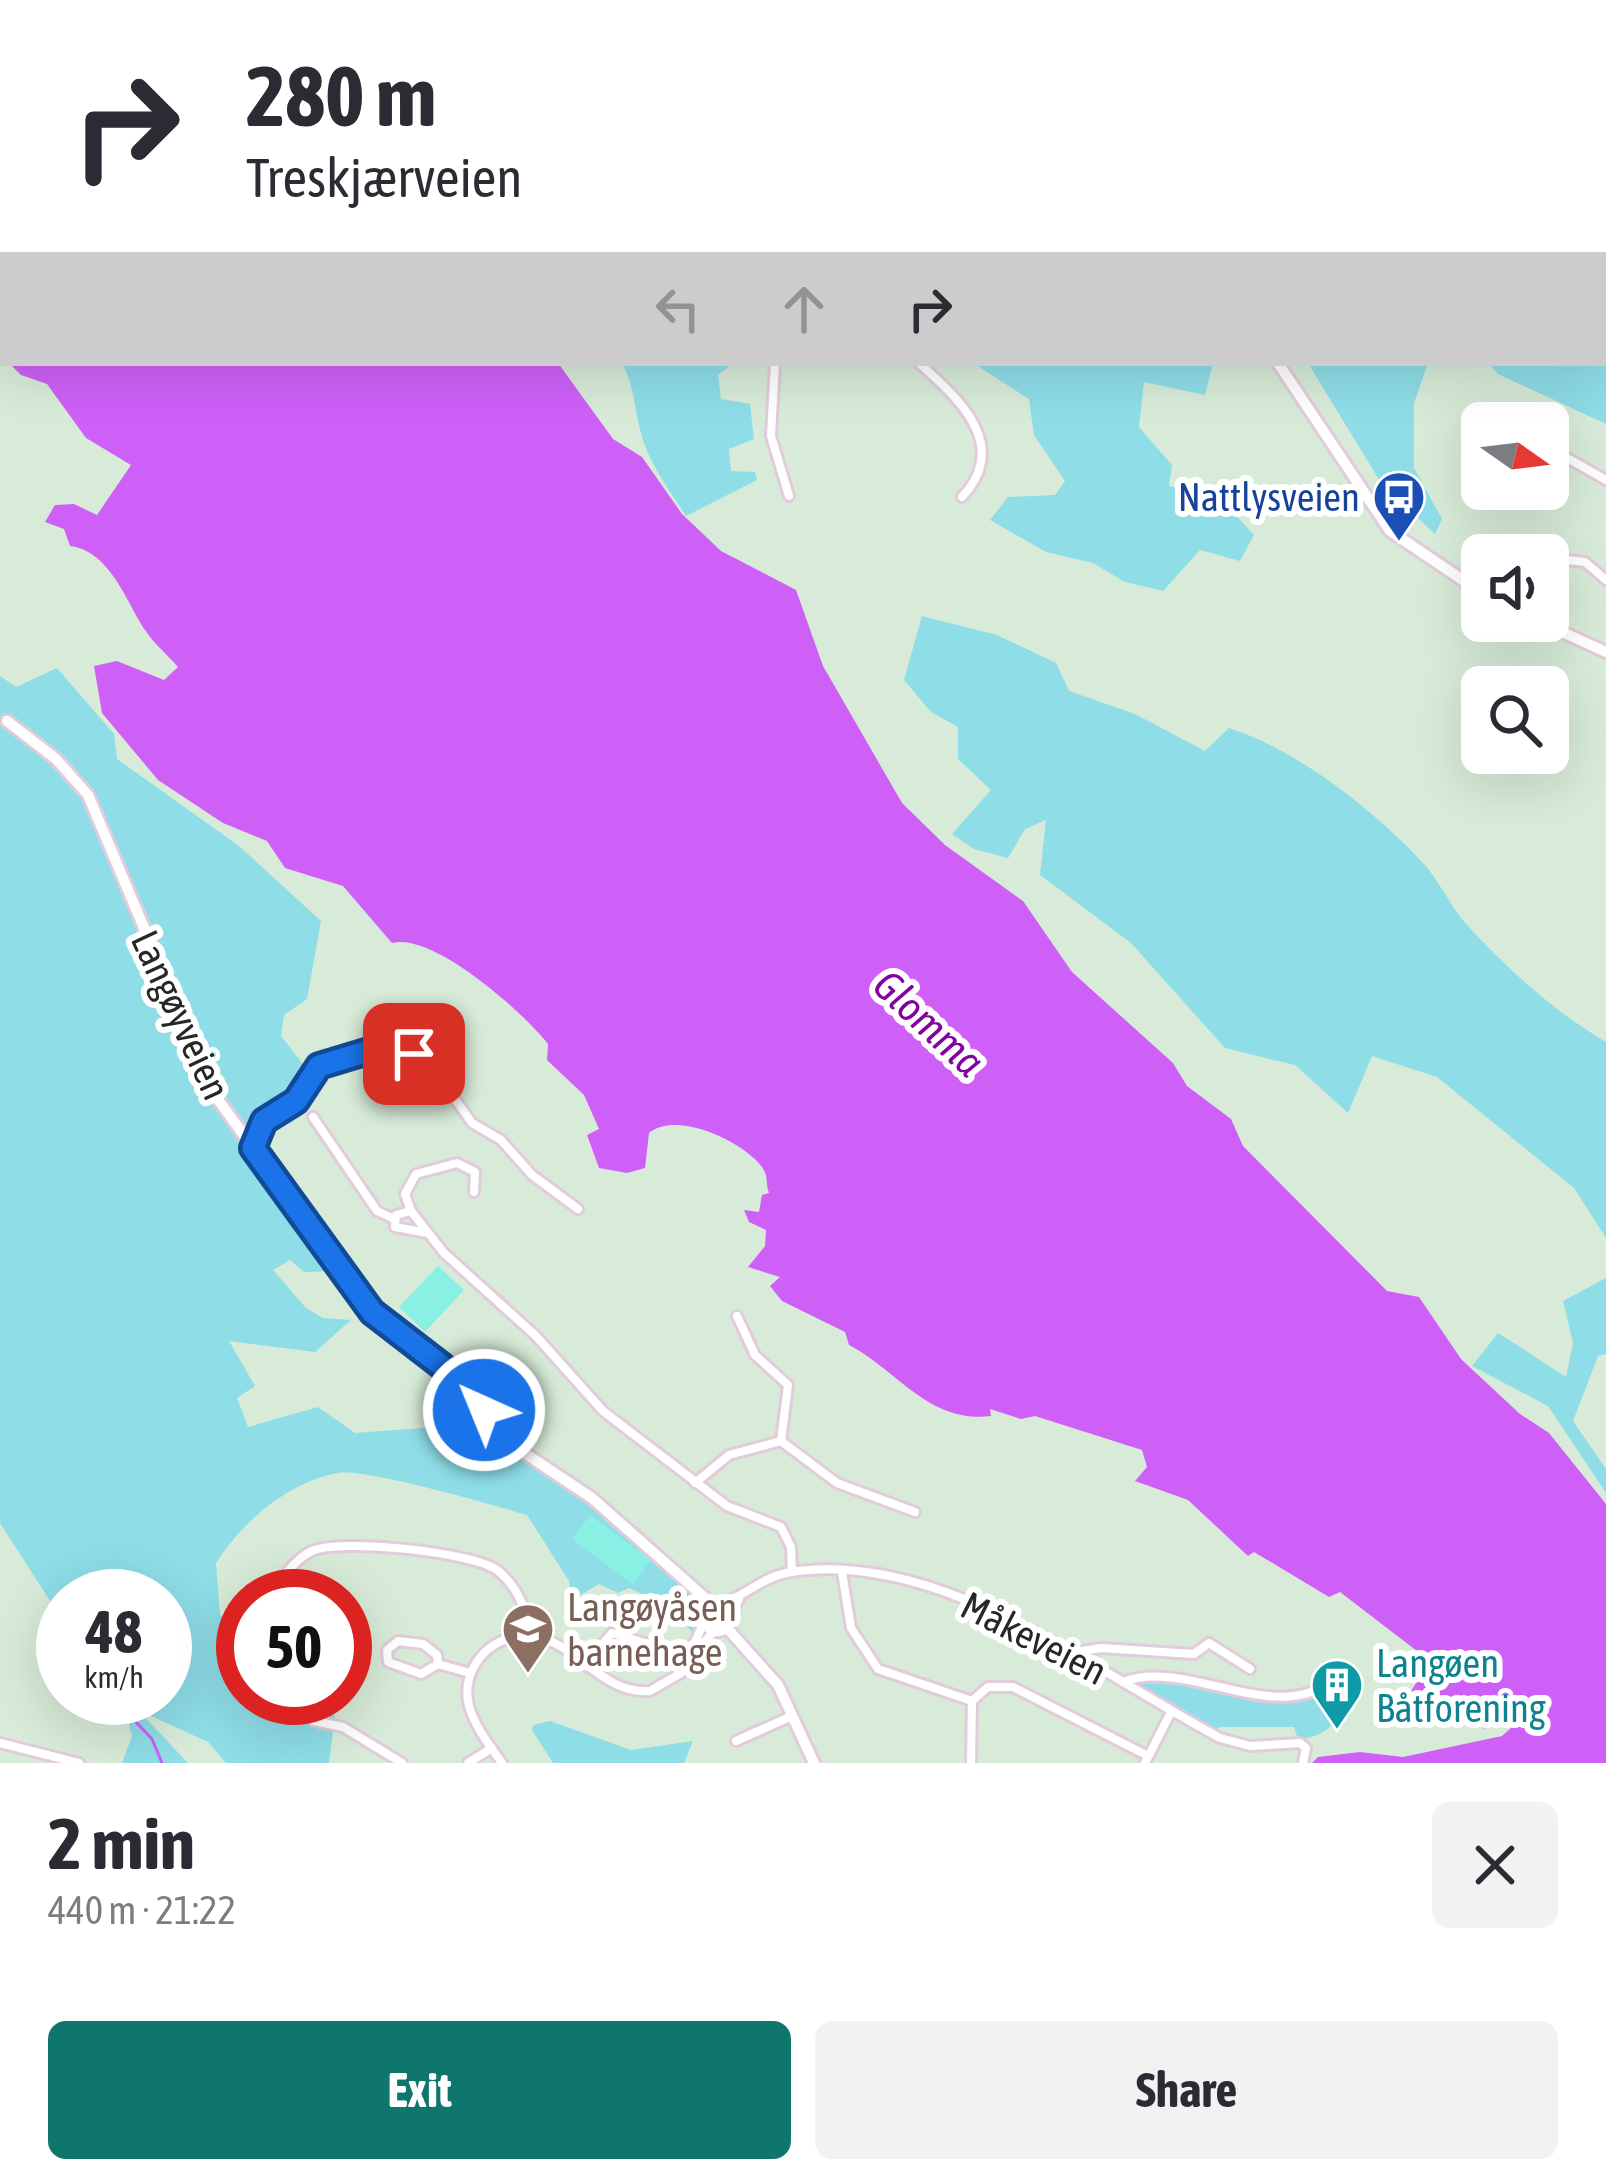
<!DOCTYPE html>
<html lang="en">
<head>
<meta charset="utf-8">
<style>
  :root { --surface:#fff; --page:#f2f2f3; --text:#2b2b33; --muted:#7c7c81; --accent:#0f766e }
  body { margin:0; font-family:"Asap Condensed",sans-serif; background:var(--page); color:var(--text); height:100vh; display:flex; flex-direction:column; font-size:45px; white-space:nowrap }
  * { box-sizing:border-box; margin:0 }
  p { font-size:39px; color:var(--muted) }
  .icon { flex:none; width:66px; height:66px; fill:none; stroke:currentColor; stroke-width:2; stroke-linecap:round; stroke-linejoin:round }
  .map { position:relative; height:1763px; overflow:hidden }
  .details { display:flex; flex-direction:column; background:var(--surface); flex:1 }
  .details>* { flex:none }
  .guide { position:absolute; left:0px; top:0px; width:1608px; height:366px; box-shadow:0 12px 48px #0002; background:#fff; color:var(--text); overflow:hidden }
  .needle { width:78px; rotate:104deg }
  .buttons { position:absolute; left:1461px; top:402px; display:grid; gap:24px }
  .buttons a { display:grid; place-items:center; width:108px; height:108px; border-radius:18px; background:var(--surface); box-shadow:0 12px 48px #0002; font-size:60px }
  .speed { position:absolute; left:36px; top:1569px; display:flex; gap:24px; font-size:60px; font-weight:700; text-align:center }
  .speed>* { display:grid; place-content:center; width:156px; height:156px; border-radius:50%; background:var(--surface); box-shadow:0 12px 48px #0002; line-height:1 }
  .speed small { font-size:30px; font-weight:400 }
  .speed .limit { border:18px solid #d22; background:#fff; color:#111 }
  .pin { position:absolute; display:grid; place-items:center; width:102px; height:102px; color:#fff; margin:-51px; border-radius:24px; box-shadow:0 6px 18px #0006 }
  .me { position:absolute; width:132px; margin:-66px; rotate:316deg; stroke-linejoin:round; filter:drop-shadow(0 0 9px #0008) }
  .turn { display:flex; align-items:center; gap:42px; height:252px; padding:0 48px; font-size:54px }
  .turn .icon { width:156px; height:156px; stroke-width:2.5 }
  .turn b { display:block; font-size:84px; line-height:102px }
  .lanes { display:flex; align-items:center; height:114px; padding:0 48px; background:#0003; justify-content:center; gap:60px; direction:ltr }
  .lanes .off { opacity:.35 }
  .round { display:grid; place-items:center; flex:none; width:126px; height:126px; border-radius:18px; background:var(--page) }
  .headline { display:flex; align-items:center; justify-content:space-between; height:204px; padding:0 48px }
  h1 { font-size:72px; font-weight:700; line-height:90px }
  .action { display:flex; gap:24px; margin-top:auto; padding:24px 48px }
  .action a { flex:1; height:138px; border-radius:18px; background:var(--accent); color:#fff; font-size:48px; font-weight:700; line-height:138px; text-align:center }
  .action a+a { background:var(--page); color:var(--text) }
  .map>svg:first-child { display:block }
  .green { fill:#8edde7 }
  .pitch { fill:#89f0e4 }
  .water { fill:#ce60f7 }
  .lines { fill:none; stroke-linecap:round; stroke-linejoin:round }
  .stream { stroke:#ce60f7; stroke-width:3 }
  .minor-casing { stroke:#e2ccdc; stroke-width:14 }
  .secondary-casing { stroke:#e2ccdc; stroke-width:16 }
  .minor { stroke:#fff; stroke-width:8 }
  .secondary { stroke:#fff; stroke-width:10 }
  .route-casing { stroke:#114b97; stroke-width:30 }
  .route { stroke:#1a73e8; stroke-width:21 }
  .labels { text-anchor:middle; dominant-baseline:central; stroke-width:12; stroke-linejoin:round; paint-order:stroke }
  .transit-label { font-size:39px; fill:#164399; stroke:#fff; text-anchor:end }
  .street-label { font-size:39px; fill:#272727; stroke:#fff }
  .education-label { font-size:39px; fill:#785e54; stroke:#fff; text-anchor:start }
  .culture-label { font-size:39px; fill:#0d838f; stroke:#fff; text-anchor:start }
  .water-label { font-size:42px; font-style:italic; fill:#8103a0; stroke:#fff }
</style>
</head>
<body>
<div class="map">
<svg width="1606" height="1763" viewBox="0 0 1606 1763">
  <rect width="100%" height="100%" fill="#d7ebd8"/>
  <!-- green -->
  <g class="green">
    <path d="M1606,335V424L1498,374L1489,363H1605Z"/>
    <path d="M622,363H733L718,375L721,399L750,404L754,439L729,449L731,471L755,472L757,480L686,516C669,489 647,461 640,429C634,404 634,386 622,363Z"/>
    <path d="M973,363H1213L1205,395L1144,382L1139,427L1172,465L1169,486L1221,499L1254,535L1240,561L1200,550L1163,591L1125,582L1093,563L1046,552L990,520L1008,497L1055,495L1065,481L1034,435L1029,399Z"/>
    <path d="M1308,363H1428L1414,403V468L1442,519L1435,534L1381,483Z"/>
    <path d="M922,616L997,635L1056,663L1069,691L1135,714L1205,751L1229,728C1298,750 1375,811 1424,864C1440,882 1450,906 1466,924C1506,968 1555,1012 1606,1042V1238L1574,1188L1437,1077L1372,1056L1348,1113L1295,1065L1225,1048L1131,943L1040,875L1046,820L1025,829L1008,858L974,849L952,834L991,790L958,759V727L931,712L904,680Z"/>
    <path d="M57,668L114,734L117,759L239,846L321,921L307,999L284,1015L281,1036L306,1068L262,1129L255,1157L331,1271L304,1272L290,1260L273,1270L306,1308L323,1318L351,1320L315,1352L229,1341L255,1386L237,1398L248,1427L318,1407L355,1433L436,1427L508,1448L602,1509L686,1584L699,1607L696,1635L662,1603L629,1588L618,1593L599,1584L572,1600L569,1581L527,1515C494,1505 365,1468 338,1473C288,1482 242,1522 216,1563L220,1615L243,1627V1698H337L329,1763H226L208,1742L138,1710L188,1763H122L132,1736L127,1716L134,1708L126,1698H165V1596H63V1621L0,1523V676L16,687Z"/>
    <path d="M1606,1278V1354L1598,1356L1573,1421L1606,1469V1493L1548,1406L1472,1366L1498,1333L1566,1377L1573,1343L1563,1301Z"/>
    <path d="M1139,1679L1280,1700L1326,1693L1346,1702C1337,1724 1323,1738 1298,1739L1294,1727H1219L1216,1733L1137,1689Z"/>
    <path d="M550,1721L631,1750L693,1741L684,1763H553L532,1730L533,1725Z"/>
  </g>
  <!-- pitch -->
  <g class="pitch">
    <path d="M438,1266L464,1290L425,1332L399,1307Z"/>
    <path d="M590,1515L651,1560L633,1585L572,1539Z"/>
  </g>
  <!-- water -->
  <g class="water">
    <path d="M0,0L325,3H3V362Z"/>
    <path d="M9,363H558L613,439L642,457L682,514L721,551L796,590L823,666L902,803L945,845L1023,901L1072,972L1173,1063L1187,1086L1231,1119L1243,1146L1387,1291L1419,1297L1461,1359L1520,1414L1549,1433L1606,1504V1763H1312L1318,1757L1360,1752L1403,1757L1502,1736L1518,1722V1712H1503L1484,1729L1474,1700C1428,1723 1430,1713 1384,1720L1382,1702L1406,1699L1430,1661L1340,1592L1329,1597L1254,1552L1248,1556L1188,1500L1135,1481L1147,1467L1142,1450L1035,1416L1021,1419L990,1409L991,1416C929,1424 896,1369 849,1345L845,1332L782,1301L770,1286L780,1277L748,1267L765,1246L766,1230L749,1222L744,1210L759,1212L762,1195L769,1193C765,1182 769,1177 762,1167C743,1141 676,1110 649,1133L645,1168L627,1173L599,1168L587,1135L599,1129L584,1095L547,1060L548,1044C523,1012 433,932 392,943L343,886L285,868L267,841L223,823L158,780L102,713L94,666L117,661L164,680L178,667C168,655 154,644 145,630C126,601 110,551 70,546L64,529L45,522L55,505L74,504L97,515L131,465L86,438L47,384L21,375Z"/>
  </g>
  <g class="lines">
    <!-- stream -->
    <path class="stream" d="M135,1721L152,1739L162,1763"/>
    <!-- minor casing -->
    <g class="minor-casing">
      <g id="minor">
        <path d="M718,0L726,3"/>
        <path d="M646,3V0"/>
        <path d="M1424,3L1429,0"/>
        <path d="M1605,8L1606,10"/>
        <path d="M775,363L771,436L789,496"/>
        <path d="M919,363C959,399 1011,445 962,497"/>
        <path d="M1548,447L1606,480"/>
        <path d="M1567,560L1585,562L1606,580"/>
        <path d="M313,1117L377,1211L394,1219"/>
        <path d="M253,1147L264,1121L296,1101L318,1065L382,1047L425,1057L472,1123L501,1140L532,1175L578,1209"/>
        <path d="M474,1192L475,1172L457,1163L416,1174L405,1194L411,1211L444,1253L536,1336L603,1411L727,1506L781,1527L791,1547L792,1572"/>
        <path d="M411,1211L396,1215L395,1227L428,1233"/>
        <path d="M737,1316L755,1355L788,1385L781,1441"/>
        <path d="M781,1441L837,1483L915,1512"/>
        <path d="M695,1483L729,1455L781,1441"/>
        <path d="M842,1572L851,1628L878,1669L972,1701"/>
        <path d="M277,1583C288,1572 298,1557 312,1551C340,1538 472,1552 497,1570C518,1586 527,1611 532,1636"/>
        <path d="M720,1604C744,1597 761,1578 786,1573C935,1546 1096,1672 1220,1738L1250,1746L1300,1743L1306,1748L1303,1763"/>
        <path d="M730,1616L739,1599"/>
        <path d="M699,1647L715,1631"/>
        <path d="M1070,1653L1101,1648L1194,1654L1209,1643L1250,1669"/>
        <path d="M438,1664L421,1674L388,1662L387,1650L398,1641L423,1644L437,1655L438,1664L470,1673"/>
        <path d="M584,1666L612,1633L655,1646"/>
        <path d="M1123,1682C1187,1657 1279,1729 1334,1678"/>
        <path d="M972,1701L988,1687H1013L1148,1756"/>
        <path d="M314,1721L343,1727L402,1763"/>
        <path d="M736,1741L792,1716"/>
        <path d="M0,1743L79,1763"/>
        <path d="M468,1763L492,1748"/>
        <path d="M502,1763C490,1746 475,1727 469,1706C460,1671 488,1636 525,1636C574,1635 598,1695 650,1691L681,1673L704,1622"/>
        <path d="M971,1763L972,1701"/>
        <path d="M1145,1763L1171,1712"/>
      </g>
    </g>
    <!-- secondary casing -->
    <g class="secondary-casing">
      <g id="secondary">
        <path d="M922,0L925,3"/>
        <path d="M1278,363L1390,531L1482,593"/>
        <path d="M1538,621L1606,652"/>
        <path d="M7,721L56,759L88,795L214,1094L372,1312L454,1377L523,1452L592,1498L713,1605"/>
        <circle cx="717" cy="1618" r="13"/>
        <path d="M726,1627L778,1685L814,1763"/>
      </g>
    </g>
    <!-- minor -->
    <use href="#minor" class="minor"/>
    <!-- secondary -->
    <use href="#secondary" class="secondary"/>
  </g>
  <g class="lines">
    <!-- route casing -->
    <g class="route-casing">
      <path id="route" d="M414,1054L382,1047L319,1066L296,1101L264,1121L253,1148L372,1312L442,1366L484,1410"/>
    </g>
    <!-- route -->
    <use href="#route" class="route"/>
  </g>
  <!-- icons -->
  <defs>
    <g id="bus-pin" transform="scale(2.7)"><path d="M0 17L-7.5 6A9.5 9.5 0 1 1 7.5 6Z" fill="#1a4fb4" stroke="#fff"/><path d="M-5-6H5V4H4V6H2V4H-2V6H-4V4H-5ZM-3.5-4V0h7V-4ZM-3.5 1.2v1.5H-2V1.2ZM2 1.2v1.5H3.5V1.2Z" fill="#fff"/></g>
    <g id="school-pin" transform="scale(2.7)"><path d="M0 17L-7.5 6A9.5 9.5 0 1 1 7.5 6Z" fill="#8d6e63" stroke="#fff"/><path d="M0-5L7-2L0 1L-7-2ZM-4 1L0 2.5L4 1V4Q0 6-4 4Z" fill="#fff"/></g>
    <g id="building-pin" transform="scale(2.7)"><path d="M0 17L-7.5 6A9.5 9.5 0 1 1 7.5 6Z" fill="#0f9aa8" stroke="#fff"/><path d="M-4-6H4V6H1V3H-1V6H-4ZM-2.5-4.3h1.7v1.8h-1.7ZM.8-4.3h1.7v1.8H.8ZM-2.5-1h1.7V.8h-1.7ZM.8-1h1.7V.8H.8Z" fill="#fff"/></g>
  </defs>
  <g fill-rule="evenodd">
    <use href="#bus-pin" x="1399" y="497"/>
    <use href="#school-pin" x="528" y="1629"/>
    <use href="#building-pin" x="1337" y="1685"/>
  </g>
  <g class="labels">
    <!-- transit labels -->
    <g class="transit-label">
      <text x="1360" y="497">Nattlysveien</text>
    </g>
    <!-- street labels -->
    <g class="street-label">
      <text transform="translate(181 1015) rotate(65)">Langøyveien</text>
      <text transform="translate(1034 1638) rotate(27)">Måkeveien</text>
    </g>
    <!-- education labels -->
    <g class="education-label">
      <text x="567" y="1607">Langøyåsen<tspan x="567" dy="45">barnehage</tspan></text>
    </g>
    <!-- culture labels -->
    <g class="culture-label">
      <text x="1376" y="1663">Langøen<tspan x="1376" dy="45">Båtforening</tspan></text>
    </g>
    <!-- water labels -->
    <g class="water-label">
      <text transform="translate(929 1023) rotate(43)">Glomma</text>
    </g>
  </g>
</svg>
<div class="buttons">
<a><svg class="needle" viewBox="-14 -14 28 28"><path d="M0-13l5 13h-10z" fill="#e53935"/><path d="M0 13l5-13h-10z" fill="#7c7c81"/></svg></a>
<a><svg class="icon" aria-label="sound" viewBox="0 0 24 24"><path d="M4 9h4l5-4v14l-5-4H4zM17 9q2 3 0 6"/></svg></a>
<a><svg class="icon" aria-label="search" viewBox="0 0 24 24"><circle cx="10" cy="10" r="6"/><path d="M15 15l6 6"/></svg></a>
</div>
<div class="speed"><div>48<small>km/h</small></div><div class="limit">50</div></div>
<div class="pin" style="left:414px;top:1054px;background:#d93025"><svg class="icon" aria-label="arrive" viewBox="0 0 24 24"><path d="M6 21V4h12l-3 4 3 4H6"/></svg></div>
<svg class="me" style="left:484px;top:1410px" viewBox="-20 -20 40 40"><circle r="17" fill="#1a73e8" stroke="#fff" stroke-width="3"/><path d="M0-11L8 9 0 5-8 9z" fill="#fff"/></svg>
<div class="guide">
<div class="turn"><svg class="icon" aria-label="right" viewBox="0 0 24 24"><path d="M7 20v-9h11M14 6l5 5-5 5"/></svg><div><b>280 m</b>Treskjærveien</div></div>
<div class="lanes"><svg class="icon off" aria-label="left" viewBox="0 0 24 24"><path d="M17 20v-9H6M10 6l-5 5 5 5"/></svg><svg class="icon off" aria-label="ahead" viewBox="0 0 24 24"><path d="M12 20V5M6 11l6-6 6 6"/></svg><svg class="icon" aria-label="right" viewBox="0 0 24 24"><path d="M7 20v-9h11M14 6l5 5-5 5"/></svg></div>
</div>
</div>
<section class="details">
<div class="headline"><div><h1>2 min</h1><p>440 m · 21:22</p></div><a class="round"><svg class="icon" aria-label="close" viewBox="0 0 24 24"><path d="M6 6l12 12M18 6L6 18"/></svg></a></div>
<div class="action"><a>Exit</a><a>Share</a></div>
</section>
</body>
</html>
